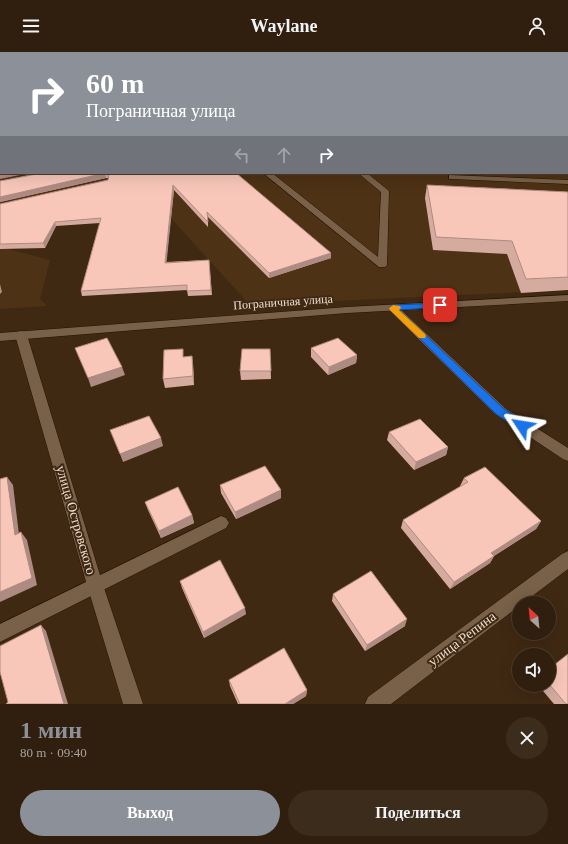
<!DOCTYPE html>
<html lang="ru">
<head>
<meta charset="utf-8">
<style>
  :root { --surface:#301f0e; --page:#3c2c1c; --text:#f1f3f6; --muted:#a8a29e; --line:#4b3d2e; --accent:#8c9099 }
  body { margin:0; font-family:Georgia,serif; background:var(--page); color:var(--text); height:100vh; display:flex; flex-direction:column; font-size:15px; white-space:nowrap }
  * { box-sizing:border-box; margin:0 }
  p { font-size:13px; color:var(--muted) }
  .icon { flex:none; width:22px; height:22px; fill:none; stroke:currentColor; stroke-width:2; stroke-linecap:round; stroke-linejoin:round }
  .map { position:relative; height:652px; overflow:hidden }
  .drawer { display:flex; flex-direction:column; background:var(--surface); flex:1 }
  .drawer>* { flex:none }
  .top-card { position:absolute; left:0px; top:0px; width:568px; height:122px; box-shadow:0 4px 16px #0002,0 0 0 1px var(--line); background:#8c9099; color:#fff; overflow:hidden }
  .needle { width:26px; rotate:333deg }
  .buttons { position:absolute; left:512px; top:544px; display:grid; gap:8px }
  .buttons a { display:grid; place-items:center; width:44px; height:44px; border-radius:50%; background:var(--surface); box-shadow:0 4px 16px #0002,0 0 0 1px var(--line); font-size:20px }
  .pin { position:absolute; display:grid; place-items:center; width:34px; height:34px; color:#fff; margin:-17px; border-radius:8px; box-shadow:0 2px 6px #0006 }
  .me { position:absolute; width:44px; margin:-22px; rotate:303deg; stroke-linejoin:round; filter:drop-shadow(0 0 3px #0008) }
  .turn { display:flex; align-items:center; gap:14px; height:84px; padding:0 20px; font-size:18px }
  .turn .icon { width:52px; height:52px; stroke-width:2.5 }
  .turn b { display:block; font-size:28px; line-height:34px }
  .lanes { display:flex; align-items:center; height:38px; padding:0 20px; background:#0003; justify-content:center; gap:20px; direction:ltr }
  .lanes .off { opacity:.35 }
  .round { display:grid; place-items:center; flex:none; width:42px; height:42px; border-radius:21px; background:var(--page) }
  .summary { display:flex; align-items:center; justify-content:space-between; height:68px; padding:0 20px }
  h1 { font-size:24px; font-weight:700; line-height:30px; color:var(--accent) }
  .primary-button { display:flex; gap:8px; margin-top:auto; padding:8px 20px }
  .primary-button a { flex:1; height:46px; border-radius:24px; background:var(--accent); color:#fff; font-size:16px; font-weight:700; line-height:46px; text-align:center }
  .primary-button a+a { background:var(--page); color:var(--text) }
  header { display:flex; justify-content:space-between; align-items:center; height:52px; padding:0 20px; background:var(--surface); font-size:18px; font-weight:700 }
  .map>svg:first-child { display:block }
  .built { fill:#4d3215 }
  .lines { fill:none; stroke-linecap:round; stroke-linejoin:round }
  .lane-casing { stroke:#261100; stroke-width:1 }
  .street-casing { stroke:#261100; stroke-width:1 }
  .secondary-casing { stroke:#261100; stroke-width:1 }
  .lane { fill:#796048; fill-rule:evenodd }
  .street { fill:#796048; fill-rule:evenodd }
  .secondary { fill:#796048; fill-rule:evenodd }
  .wall { fill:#d5aba0 }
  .shaded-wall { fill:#ae8b82 }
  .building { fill:#f8c7ba; stroke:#ae8b82 }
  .route { fill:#1a73e8; stroke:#114b97 }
  .slow { fill:#f59e0b }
  .labels { text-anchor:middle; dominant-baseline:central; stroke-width:4; stroke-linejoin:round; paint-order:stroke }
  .street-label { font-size:12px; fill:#edded1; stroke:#402913 }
  .near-street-label { font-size:14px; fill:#edded1; stroke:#402913 }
</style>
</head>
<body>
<header><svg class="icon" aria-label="menu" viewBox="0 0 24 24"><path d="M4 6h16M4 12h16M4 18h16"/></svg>Waylane<svg class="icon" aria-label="person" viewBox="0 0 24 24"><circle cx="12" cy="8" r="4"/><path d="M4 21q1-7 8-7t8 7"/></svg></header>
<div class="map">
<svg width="568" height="652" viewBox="0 0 568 652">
  <rect width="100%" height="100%" fill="#402913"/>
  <!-- built -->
  <g class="built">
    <path d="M0,0L94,1H1V121H567L568,61V238L250,253L158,152L0,169Z"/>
    <path d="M112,0H502L106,1Z"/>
    <path d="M0,195L50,208L40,247L47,254L0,257Z"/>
  </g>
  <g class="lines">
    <!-- lane casing -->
    <g class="lane-casing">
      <g id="lane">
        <rect x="4" y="0" width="5" height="1"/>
        <rect x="36" y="0" width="5" height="1"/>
        <rect x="0" y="15" width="1" height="2"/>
        <path d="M567,33L568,34V38L567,37Z"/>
        <rect x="567" y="105" width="1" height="5"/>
        <path d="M263,121H272L378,205L381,140L358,121H367L389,139L387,213L385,215H379Z"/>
        <path d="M449,123L568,128V132L452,127H449Z"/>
        <path d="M221,464L226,466L229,471L226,476L0,590V572Z"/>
      </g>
    </g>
    <!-- street casing -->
    <g class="street-casing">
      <g id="street">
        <rect x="567" y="5" width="1" height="2"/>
        <path d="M393,253L397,254L505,356L568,396V409L563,407L495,362L389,258L388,256L389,254Z"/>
        <path d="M21,279L25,280L27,283L103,533L143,652H123L87,533L15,283L17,280Z"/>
        <path d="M568,499V517L523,551H519V554L391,652H365L368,645L562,502Z"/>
      </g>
    </g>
    <!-- secondary casing -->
    <g class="secondary-casing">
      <path id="secondary" d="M568,243V249L347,261L0,289V281L347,255Z"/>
    </g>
    <!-- lane -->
    <use href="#lane" class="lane"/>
    <!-- street -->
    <use href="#street" class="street"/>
    <!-- secondary -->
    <use href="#secondary" class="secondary"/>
  </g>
  <!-- wall -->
  <g class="wall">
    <path d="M425,0H525L527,1H426Z"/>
    <path d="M42,121H236L331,201V206L269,226L208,165V175L174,138L166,210L209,208L212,243L188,244L187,238L82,244L81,239L100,171L56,174L45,196L0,197V152L108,128L109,126H106L0,150V129Z"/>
    <path d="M427,133L568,140V238L521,241L507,202L433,198L425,146Z"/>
    <path d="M311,296L357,303L356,311L328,323L311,305Z"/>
    <path d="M270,297L271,327L241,328L240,319Z"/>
    <path d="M184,305L193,312L194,333L165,336L163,327Z"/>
    <path d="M389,380L448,395L446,403L414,418L387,388Z"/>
    <path d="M464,426L541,469L536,477L494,504L490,511L450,537L401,476L403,468L461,434H460Z"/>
    <path d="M220,433L281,446L236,467L221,441Z"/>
    <path d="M145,450L192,463L194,471L161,486L148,458Z"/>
    <path d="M180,529L246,562L204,586L182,536Z"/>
    <path d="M333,542L405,574L365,599L332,549Z"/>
    <path d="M549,617L568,652H554L538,633H549Z"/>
    <path d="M229,628L307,638L306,644L293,652H238L230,634Z"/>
  </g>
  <!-- shaded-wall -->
  <g class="shaded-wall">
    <path d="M248,0H289L278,1H248Z"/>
    <path d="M378,0H394L378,1Z"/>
    <path d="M7,121H30L0,127V123Z"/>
    <path d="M105,121L106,126L0,150V145Z"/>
    <path d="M173,133L174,138L166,216L165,211Z"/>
    <path d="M55,170L56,174L45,196L43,191Z"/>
    <path d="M331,201V206L269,226V221Z"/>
    <path d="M0,232L2,240L0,242Z"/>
    <path d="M357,303L356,311L328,323L329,315Z"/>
    <path d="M192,304L193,312L194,333L193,324Z"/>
    <path d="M122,315L125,323L91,335L88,326Z"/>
    <path d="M161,386L163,394L123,410L120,402Z"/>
    <path d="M448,395L446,403L414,418L416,410Z"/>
    <path d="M7,425L13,433L20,491L15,483Z"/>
    <path d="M281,438V446L236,467L235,460Z"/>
    <path d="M192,463L194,471L161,486L159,479Z"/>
    <path d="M541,469L536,477L487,508L491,501Z"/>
    <path d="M21,480L27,488L37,533L0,550V540Z"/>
    <path d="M494,504L490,511L450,537L454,530Z"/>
    <path d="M245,556L246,562L204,586L203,580Z"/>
    <path d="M407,567L405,574L365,599L367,593Z"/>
    <path d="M41,573L46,579L68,652H64Z"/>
    <path d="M307,638L306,644L293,652H285Z"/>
  </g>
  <!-- building -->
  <g class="building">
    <path d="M431,0H525L527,1H431Z"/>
    <path d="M0,20H1V43L0,42Z"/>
    <path d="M1,45V59V55H0V49L1,48Z"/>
    <path d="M1,60V73V68H0V61Z"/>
    <path d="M1,73V121H7L0,123V94H1L0,89V74Z"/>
    <path d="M42,121H236L331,201L269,221L207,160L208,170L173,133L165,211L209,208L211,238L187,239V233L81,239L101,166L55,170L43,191L0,192V152L108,128L109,122L105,121L0,145V129Z"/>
    <path d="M427,133L568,140V225L526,227L512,189L436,185Z"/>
    <path d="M107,286L122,315L88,326L75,296Z"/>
    <path d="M338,286L357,303L329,315L311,296Z"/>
    <path d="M183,297V305L192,304L193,324L163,327L164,298Z"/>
    <path d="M242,297H270L271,319H240Z"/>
    <path d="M149,364L161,386L120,402L110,378Z"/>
    <path d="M420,367L448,395L416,410L389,380Z"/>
    <path d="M265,414L281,438L235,460L220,433Z"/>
    <path d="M485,415L541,469L491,501L494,504L454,530L403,468L468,430L464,426Z"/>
    <path d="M7,425L15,483L21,480L32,526L0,540V427Z"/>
    <path d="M178,435L192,463L159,479L145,450Z"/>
    <path d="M220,508L245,556L203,580L180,529Z"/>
    <path d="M371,519L407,567L367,593L333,542Z"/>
    <path d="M41,573L64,652H6L8,650L0,620V594Z"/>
    <path d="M284,596L307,638L285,652H240L229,628Z"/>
    <path d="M568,602V652H566L549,632V617Z"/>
  </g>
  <!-- route -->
  <path class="route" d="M440,251L443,252V255L399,258L503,356L526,371L527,374L526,377H519L496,362L389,256L393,253Z"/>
  <!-- slow -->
  <path class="slow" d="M393,253L400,254L401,256L399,258L425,282L426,284L425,286H419L390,258L389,256Z"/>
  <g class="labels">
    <!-- street labels -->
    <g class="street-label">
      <text transform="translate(283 250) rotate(-4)">Пограничная улица</text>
    </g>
    <!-- near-street labels -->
    <g class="near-street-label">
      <text transform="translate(76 468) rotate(74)">улица Островского</text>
      <text transform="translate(462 587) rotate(-37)">улица Репина</text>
    </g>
  </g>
</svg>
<div class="buttons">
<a><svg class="needle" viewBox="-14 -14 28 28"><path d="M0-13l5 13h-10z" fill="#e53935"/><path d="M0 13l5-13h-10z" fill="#a8a29e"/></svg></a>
<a><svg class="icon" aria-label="sound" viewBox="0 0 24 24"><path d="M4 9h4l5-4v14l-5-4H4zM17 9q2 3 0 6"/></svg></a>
</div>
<div class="pin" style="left:440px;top:253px;background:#d93025"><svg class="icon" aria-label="arrive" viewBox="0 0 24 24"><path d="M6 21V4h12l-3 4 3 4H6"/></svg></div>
<svg class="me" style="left:522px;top:374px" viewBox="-20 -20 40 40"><path d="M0-17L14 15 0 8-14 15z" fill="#1a73e8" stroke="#fff" stroke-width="4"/></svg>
<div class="top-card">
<div class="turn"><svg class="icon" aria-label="right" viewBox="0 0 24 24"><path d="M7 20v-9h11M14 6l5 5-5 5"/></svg><div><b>60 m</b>Пограничная улица</div></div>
<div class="lanes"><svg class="icon off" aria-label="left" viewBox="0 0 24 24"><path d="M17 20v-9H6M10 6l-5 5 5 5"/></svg><svg class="icon off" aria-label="ahead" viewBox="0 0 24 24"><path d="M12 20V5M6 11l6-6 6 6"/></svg><svg class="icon" aria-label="right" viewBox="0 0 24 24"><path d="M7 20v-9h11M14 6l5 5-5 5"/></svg></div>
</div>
</div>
<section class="drawer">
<div class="summary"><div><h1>1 мин</h1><p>80 m · 09:40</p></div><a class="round"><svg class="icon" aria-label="close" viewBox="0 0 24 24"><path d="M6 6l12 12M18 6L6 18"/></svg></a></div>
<div class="primary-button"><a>Выход</a><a>Поделиться</a></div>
</section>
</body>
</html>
